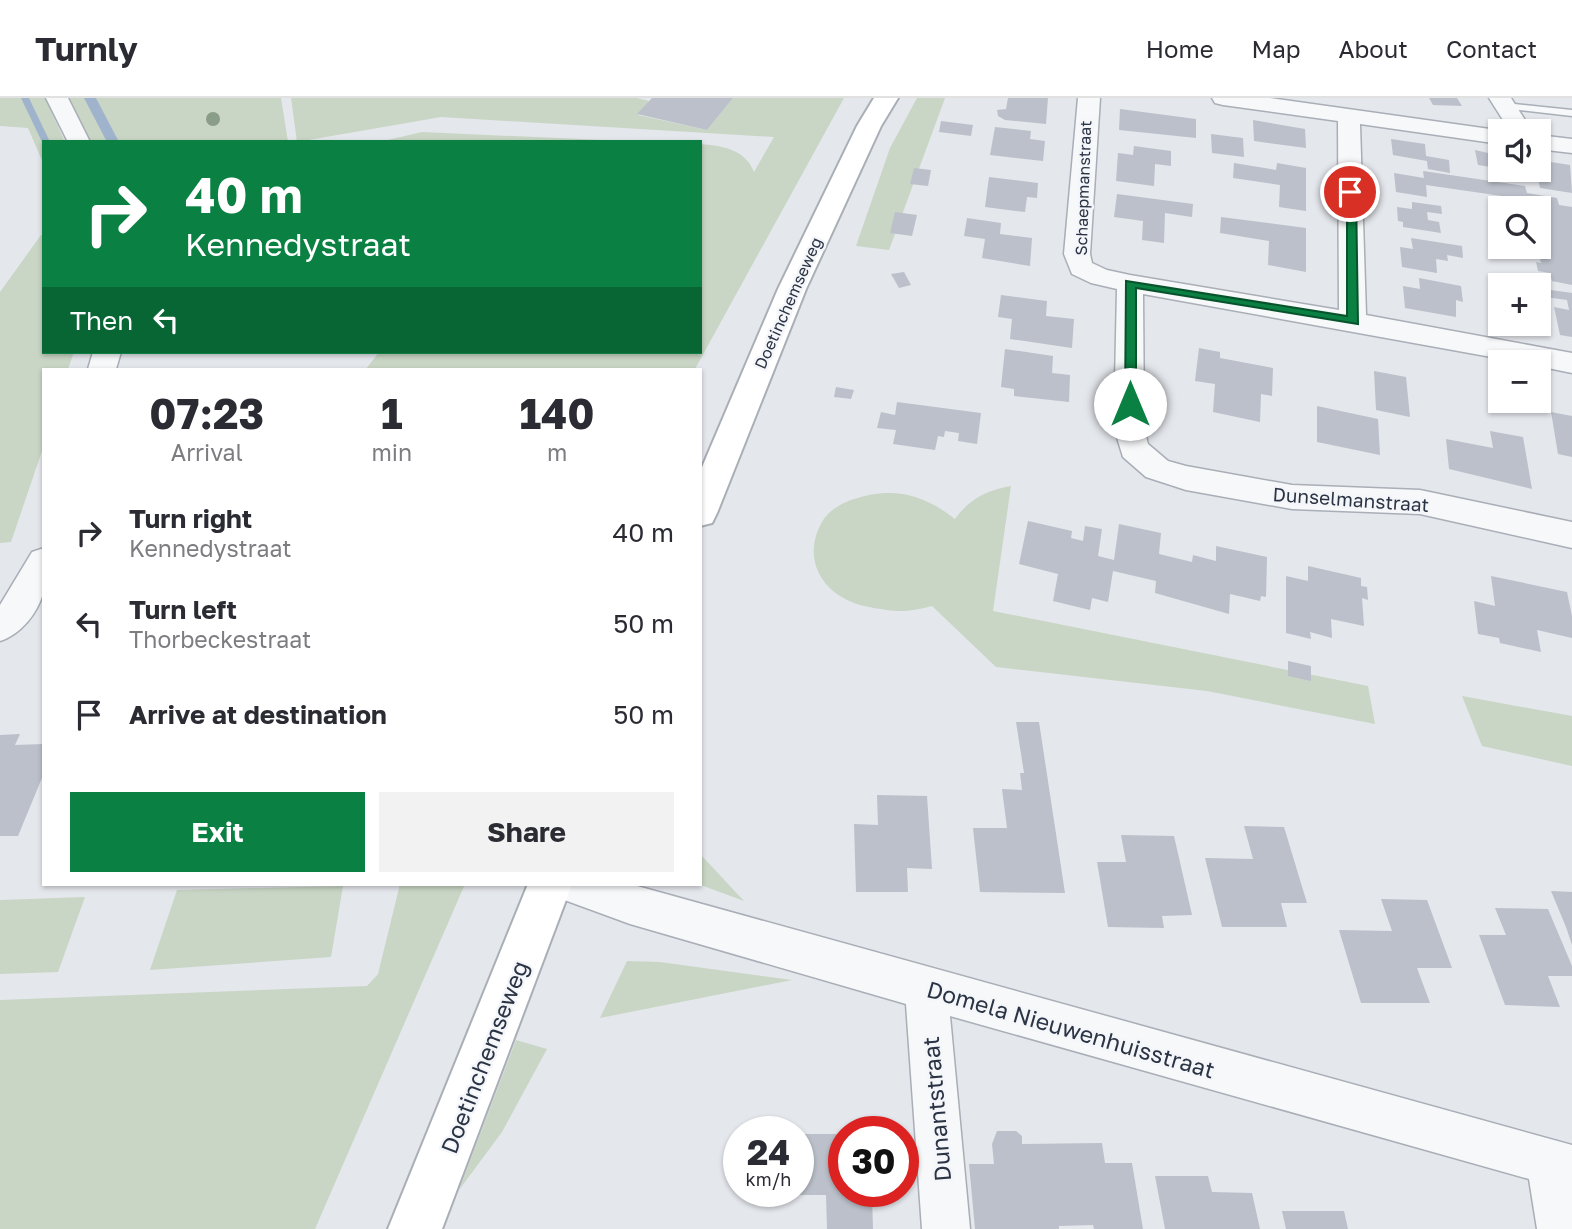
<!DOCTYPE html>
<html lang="en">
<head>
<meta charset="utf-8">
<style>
  :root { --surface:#fff; --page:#f2f2f3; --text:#2b2b33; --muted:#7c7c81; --line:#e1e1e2; --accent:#0b8043 }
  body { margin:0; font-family:"Golos Text",sans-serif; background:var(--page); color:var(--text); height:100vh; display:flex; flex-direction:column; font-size:26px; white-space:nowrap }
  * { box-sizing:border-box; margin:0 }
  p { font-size:23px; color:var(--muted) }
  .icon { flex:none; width:38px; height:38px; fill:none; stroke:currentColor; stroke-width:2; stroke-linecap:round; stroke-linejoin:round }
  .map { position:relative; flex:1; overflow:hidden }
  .drawer { position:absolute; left:42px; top:270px; width:660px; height:518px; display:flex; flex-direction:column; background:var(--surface); border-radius:0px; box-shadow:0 2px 5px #0004 }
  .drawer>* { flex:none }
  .banner { position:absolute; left:42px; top:42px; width:660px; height:214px; border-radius:0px; box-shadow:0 2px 5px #0004; background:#0b8043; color:#fff; overflow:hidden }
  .fabs { position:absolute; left:1488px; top:21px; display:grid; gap:14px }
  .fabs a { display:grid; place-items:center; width:63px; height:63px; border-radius:0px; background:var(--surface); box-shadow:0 2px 5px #0004; font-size:35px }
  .speed { position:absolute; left:723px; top:1018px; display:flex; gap:14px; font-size:35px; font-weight:700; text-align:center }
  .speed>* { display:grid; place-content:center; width:91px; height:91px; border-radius:50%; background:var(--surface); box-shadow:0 2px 5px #0004; line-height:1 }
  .speed small { font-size:18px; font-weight:400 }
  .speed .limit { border:10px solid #d22; background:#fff; color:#111 }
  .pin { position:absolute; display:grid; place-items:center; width:60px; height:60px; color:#fff; margin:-30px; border:4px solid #fff; border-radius:50%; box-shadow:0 2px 7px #0007 }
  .me { position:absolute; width:77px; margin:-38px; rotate:0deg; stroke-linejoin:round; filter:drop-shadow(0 0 5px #0008) }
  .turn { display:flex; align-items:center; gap:24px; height:147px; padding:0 28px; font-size:32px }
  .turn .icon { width:91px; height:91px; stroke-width:2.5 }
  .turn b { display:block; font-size:49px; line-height:60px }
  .then { display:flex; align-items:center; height:66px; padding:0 28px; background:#0003; gap:14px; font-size:26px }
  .eta { display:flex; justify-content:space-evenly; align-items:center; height:119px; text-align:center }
  .eta b { font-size:42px; font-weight:700; line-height:49px }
  .primary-button { display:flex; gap:14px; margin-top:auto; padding:14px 28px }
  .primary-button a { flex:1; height:80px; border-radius:0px; background:var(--accent); color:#fff; font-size:28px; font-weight:700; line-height:80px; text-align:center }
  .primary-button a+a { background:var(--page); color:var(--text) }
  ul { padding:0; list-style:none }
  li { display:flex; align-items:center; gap:21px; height:91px; padding:0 28px }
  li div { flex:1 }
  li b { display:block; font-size:26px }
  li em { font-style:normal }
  header { display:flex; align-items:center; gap:42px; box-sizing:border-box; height:98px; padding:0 35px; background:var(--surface); border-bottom:2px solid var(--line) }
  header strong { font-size:33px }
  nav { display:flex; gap:38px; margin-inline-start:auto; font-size:24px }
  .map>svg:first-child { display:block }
  .green { fill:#c9d6c5 }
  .water { fill:#9fb4cc }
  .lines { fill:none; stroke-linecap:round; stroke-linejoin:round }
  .stream { fill:#9fb4cc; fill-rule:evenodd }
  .building { fill:#bbc0ca }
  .service-casing { stroke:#a9aeb7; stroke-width:3 }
  .minor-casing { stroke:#a9aeb7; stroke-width:3 }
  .secondary-casing { stroke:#a9aeb7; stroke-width:4 }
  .service { fill:#f7f8fa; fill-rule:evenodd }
  .minor { fill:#f7f8fa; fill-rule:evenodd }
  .secondary { fill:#fff; fill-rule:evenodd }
  .tree { fill:#899d89 }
  .route { fill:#0b8043; stroke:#07532c; stroke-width:2 }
  .labels { text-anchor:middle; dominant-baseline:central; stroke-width:5; stroke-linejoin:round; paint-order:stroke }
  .far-street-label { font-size:16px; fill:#2b3445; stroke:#f4f6f9 }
  .street-label { font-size:19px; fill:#2b3445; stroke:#f4f6f9 }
  .near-street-label { font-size:23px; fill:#2b3445; stroke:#f4f6f9 }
</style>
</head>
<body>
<header>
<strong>Turnly</strong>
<nav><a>Home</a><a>Map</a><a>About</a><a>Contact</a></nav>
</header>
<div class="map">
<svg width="1572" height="1131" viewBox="0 0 1572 1131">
  <rect width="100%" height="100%" fill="#e4e7ec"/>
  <!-- green -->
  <g class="green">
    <path d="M0,0H45L65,44H44V67L28,30L0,28Z"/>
    <path d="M66,0H281L288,44H88Z"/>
    <path d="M291,0H637L649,3L638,17L707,32L733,0H844L695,271H366L379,254H700V46C723,48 745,51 754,74L774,39L441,19L297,44Z"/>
    <path d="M917,0H945L889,152L856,148L890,50Z"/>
    <path d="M422,34L647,44H379Z"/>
    <path d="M41,137L44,138V254H74L68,271H44V347L11,444L0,445V194Z"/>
    <path d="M1011,388L993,513L1368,588L1375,626L1207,593L996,569L932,508C906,515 896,514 869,509C827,502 799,465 822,424C828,413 840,406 851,402C891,388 922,395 955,421C969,401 987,392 1011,388Z"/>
    <path d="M1462,598L1572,618V668L1482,648Z"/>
    <path d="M700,756L744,803L698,786Z"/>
    <path d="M400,786H465L315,1131H0V902L367,888L378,876Z"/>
    <path d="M343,788L331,859L150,872L177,792Z"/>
    <path d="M85,799L58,874L0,876V802Z"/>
    <path d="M627,863L660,864L792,882L600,920Z"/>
    <path d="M516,942L547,951L502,1034L459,1092Z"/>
  </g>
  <!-- water -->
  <path class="water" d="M84,0H96L119,44H107Z"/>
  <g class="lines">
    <!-- stream -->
    <path class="stream" d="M21,0H29L50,44H44V46L42,44Z"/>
  </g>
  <!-- building -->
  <g class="building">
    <path d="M652,0H733L707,32L637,16Z"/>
    <path d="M1008,0H1048L1046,26L1005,22L998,18L997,12L1006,11Z"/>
    <path d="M1429,0H1457L1462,8L1433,7Z"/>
    <path d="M1120,11L1196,21V40L1119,32Z"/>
    <path d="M1253,22L1305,31L1306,50L1254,43Z"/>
    <path d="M941,23L973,27L971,38L939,34Z"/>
    <path d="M995,29L1031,33L1030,41L1045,43L1043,63L990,57Z"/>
    <path d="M1211,36L1243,40L1244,59L1212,55Z"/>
    <path d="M1391,41L1425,46L1426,58L1449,62L1450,75L1428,71L1427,63L1393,57Z"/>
    <path d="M1134,48L1171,53V68L1155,66L1154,88L1116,83L1118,55L1133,57Z"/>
    <path d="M1475,52L1488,55L1491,69L1478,67Z"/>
    <path d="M1538,62L1570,67L1572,95L1540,90L1537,76L1523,74L1522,72H1538Z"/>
    <path d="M1234,65L1276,72L1277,65L1306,70V113L1279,109L1280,87L1233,80Z"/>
    <path d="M914,70L931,72L928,88L910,86Z"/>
    <path d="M1423,73L1525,88L1527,95L1557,100L1559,107L1572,109V187L1552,183L1550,175L1538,173L1536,164L1541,165L1537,149L1538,134L1551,136L1549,127L1538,125V111L1545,113L1544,104L1426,87L1427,99L1396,94L1394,75L1424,80Z"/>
    <path d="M989,79L1038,85L1037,100L1027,99L1025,114L985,109Z"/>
    <path d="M1117,96L1193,106L1192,119L1165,115L1164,145L1142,142L1143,123L1114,119Z"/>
    <path d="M1412,104L1441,108L1442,116L1427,114L1428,122L1439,124L1441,135L1403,129V124L1398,123L1397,109L1412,111Z"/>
    <path d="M895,114L917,117L912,138L890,135Z"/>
    <path d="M1221,119L1306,130V174L1268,167L1269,143L1220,135Z"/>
    <path d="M967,120L1001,125L1000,136L1032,140L1030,168L982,160L985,141L964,138Z"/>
    <path d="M1488,125L1500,127V142L1491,141Z"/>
    <path d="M1411,140L1462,148L1463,160L1447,157L1448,163L1436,161L1437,175L1402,169L1400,149L1413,151Z"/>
    <path d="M904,174L911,187L899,190L891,176Z"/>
    <path d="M1500,175L1549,183L1551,192L1572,195V239L1560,237L1554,209L1569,212L1567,202L1538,198V187H1499Z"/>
    <path d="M1419,180L1461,188L1463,204L1456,202V219L1405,210L1403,188L1420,191Z"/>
    <path d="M1001,197L1047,203L1046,218L1074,221L1072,250L1010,241L1012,221L998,219Z"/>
    <path d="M1199,250L1220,254V260L1273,270L1272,298L1261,296L1260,324L1213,314L1215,286L1195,283Z"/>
    <path d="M1005,251L1053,258L1052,275L1070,277L1069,304L1014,298V291L1001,289Z"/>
    <path d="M1374,273L1406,279L1410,319L1376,312Z"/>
    <path d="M836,289L854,292L851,301L834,299Z"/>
    <path d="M897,304L981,315L977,346L958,343L959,335L945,333L944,339L938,338L935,352L893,346L896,332L877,330L881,314L895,317Z"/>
    <path d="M1317,308L1378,321L1380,357L1317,344Z"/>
    <path d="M1551,314L1572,318V359L1558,356Z"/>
    <path d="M1490,333L1523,339L1532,391L1449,371L1446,341L1493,350Z"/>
    <path d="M1028,423L1072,433L1071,440L1083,443L1085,428L1102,431L1098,458L1114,462L1119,426L1161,435L1159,456L1192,464L1193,457L1216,463V448L1267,459L1266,499L1261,498L1260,503L1230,496L1229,516L1155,495L1156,483L1113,473L1108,504L1092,500L1090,512L1053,503L1058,476L1019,466Z"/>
    <path d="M1308,468L1361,480V488L1367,489L1368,502L1362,500L1364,528L1331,521L1332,540L1310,534L1311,541L1286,535V478L1308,483Z"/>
    <path d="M1491,478L1567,494L1572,518V540L1537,532L1541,554L1500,545L1499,540L1478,536L1474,503L1495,508Z"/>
    <path d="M1288,563L1311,568V583L1288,578Z"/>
    <path d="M1016,624H1039L1065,795L980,794L973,730H1007L1002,691L1022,692L1020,675H1024Z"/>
    <path d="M20,636L15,647L44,646V675L18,738H0V637Z"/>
    <path d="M877,697L927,698L932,771L907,770L908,794H856L854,726L878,727Z"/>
    <path d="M1244,728L1284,729L1307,805H1281L1287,829H1222L1205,760L1253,761Z"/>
    <path d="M1121,737L1174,738L1192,817L1162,818L1164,830L1108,829L1097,764H1126Z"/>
    <path d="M1551,793L1572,794V847L1566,829Z"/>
    <path d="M1381,801L1427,802L1452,870H1417L1430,905H1361L1339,832L1392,833Z"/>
    <path d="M1495,810L1548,811L1572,868V878H1548L1560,909L1505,907L1479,837H1506Z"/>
    <path d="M997,1033H1016L1022,1038V1046L1102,1045L1105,1065H1132L1143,1131H1094L1093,1127L1059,1128V1131H975L969,1066H994L992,1046Z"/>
    <path d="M798,1036H844V1094H877V1096L872,1097L873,1131H827L826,1097H764V1094H798Z"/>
    <path d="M1155,1078H1208L1212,1094L1252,1095L1260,1131H1165Z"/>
    <path d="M1282,1113H1344L1348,1131H1286Z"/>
  </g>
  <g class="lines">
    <!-- service casing -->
    <g class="service-casing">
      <path id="service" d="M1505,5L1572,12V18L1501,10V6Z"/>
    </g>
    <!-- minor casing -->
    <g class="minor-casing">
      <g id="minor">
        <path d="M46,0H68L90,44H68Z"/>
        <path d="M1078,0H1100L1090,156L1092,165L1107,172L1130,177L1339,212L1338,23L1223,7L1215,5L1212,0H1270L1504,33H1500V46L1360,26L1366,217L1572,255V275L1538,268V264H1519L1143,196L1144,330L1148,346L1168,363L1186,368L1292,387L1420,392L1572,424V450L1420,416L1292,411L1186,392L1146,379L1123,359L1114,330L1117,191L1091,185L1072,176L1064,156Z"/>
        <path d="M1489,0H1511L1532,33H1510Z"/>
        <path d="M1538,37L1572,41V55L1538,51Z"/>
        <path d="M93,254H121L116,271H88Z"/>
        <path d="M44,450C44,463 47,482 43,495C38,515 20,537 0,543V507L32,454Z"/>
        <path d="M553,786H630L1572,1047V1131H1537L1529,1081L950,918L970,1131H922L906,906L630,826L559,800Z"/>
      </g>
    </g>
    <!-- secondary casing -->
    <g class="secondary-casing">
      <g id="secondary">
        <path d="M874,0H898L881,28L806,191L717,415L712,425L700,428V374L778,191L857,28Z"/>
        <path d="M528,786H572L442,1131H388Z"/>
      </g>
    </g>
    <!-- service -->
    <use href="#service" class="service"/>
    <!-- minor -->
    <use href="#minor" class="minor"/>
    <!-- secondary -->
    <use href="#secondary" class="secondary"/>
  </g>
  <!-- trees -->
  <circle class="tree" cx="213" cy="21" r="7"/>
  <!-- route -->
  <path class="route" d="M1347,92L1356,94L1358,226L1136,190V306L1134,310H1125L1126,183L1347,218Z"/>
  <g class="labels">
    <!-- far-street labels -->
    <g class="far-street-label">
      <text transform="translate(1083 90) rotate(-88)">Schaepmanstraat</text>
      <text transform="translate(788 205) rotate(-66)">Doetinchemseweg</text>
    </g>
    <!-- street labels -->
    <g class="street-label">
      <text transform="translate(1351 401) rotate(4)">Dunselmanstraat</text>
    </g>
    <!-- near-street labels -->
    <g class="near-street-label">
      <text transform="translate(1071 931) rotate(16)">Domela Nieuwenhuisstraat</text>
      <text transform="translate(484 959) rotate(-69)">Doetinchemseweg</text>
      <text transform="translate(936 1011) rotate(-95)">Dunantstraat</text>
    </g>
  </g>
</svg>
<div class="fabs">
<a><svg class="icon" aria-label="sound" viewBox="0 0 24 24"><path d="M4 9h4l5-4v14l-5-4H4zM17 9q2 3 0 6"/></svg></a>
<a><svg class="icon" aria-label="search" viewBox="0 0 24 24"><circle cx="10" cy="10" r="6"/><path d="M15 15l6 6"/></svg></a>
<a>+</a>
<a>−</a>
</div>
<div class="speed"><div>24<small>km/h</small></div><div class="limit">30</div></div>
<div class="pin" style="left:1350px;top:94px;background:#d93025"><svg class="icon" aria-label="arrive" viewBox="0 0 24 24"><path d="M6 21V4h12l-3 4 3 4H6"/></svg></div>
<svg class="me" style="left:1130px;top:306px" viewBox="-20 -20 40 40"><circle r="19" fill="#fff"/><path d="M0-13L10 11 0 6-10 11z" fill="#0b8043"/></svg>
<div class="banner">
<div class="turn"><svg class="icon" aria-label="right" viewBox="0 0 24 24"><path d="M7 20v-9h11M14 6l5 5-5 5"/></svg><div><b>40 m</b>Kennedystraat</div></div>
<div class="then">Then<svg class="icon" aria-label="left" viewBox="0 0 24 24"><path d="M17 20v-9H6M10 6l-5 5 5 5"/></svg></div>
</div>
<section class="drawer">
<div class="eta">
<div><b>07:23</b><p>Arrival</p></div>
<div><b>1</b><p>min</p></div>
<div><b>140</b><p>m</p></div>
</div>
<ul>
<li><svg class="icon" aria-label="right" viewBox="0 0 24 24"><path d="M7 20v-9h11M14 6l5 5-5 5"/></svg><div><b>Turn right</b><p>Kennedystraat</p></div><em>40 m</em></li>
<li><svg class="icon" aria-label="left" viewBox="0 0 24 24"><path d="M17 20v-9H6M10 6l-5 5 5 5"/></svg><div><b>Turn left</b><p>Thorbeckestraat</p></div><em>50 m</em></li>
<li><svg class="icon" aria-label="arrive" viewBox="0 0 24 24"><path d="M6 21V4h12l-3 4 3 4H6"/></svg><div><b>Arrive at destination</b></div><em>50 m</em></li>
</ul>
<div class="primary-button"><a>Exit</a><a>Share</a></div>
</section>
</div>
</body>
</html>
